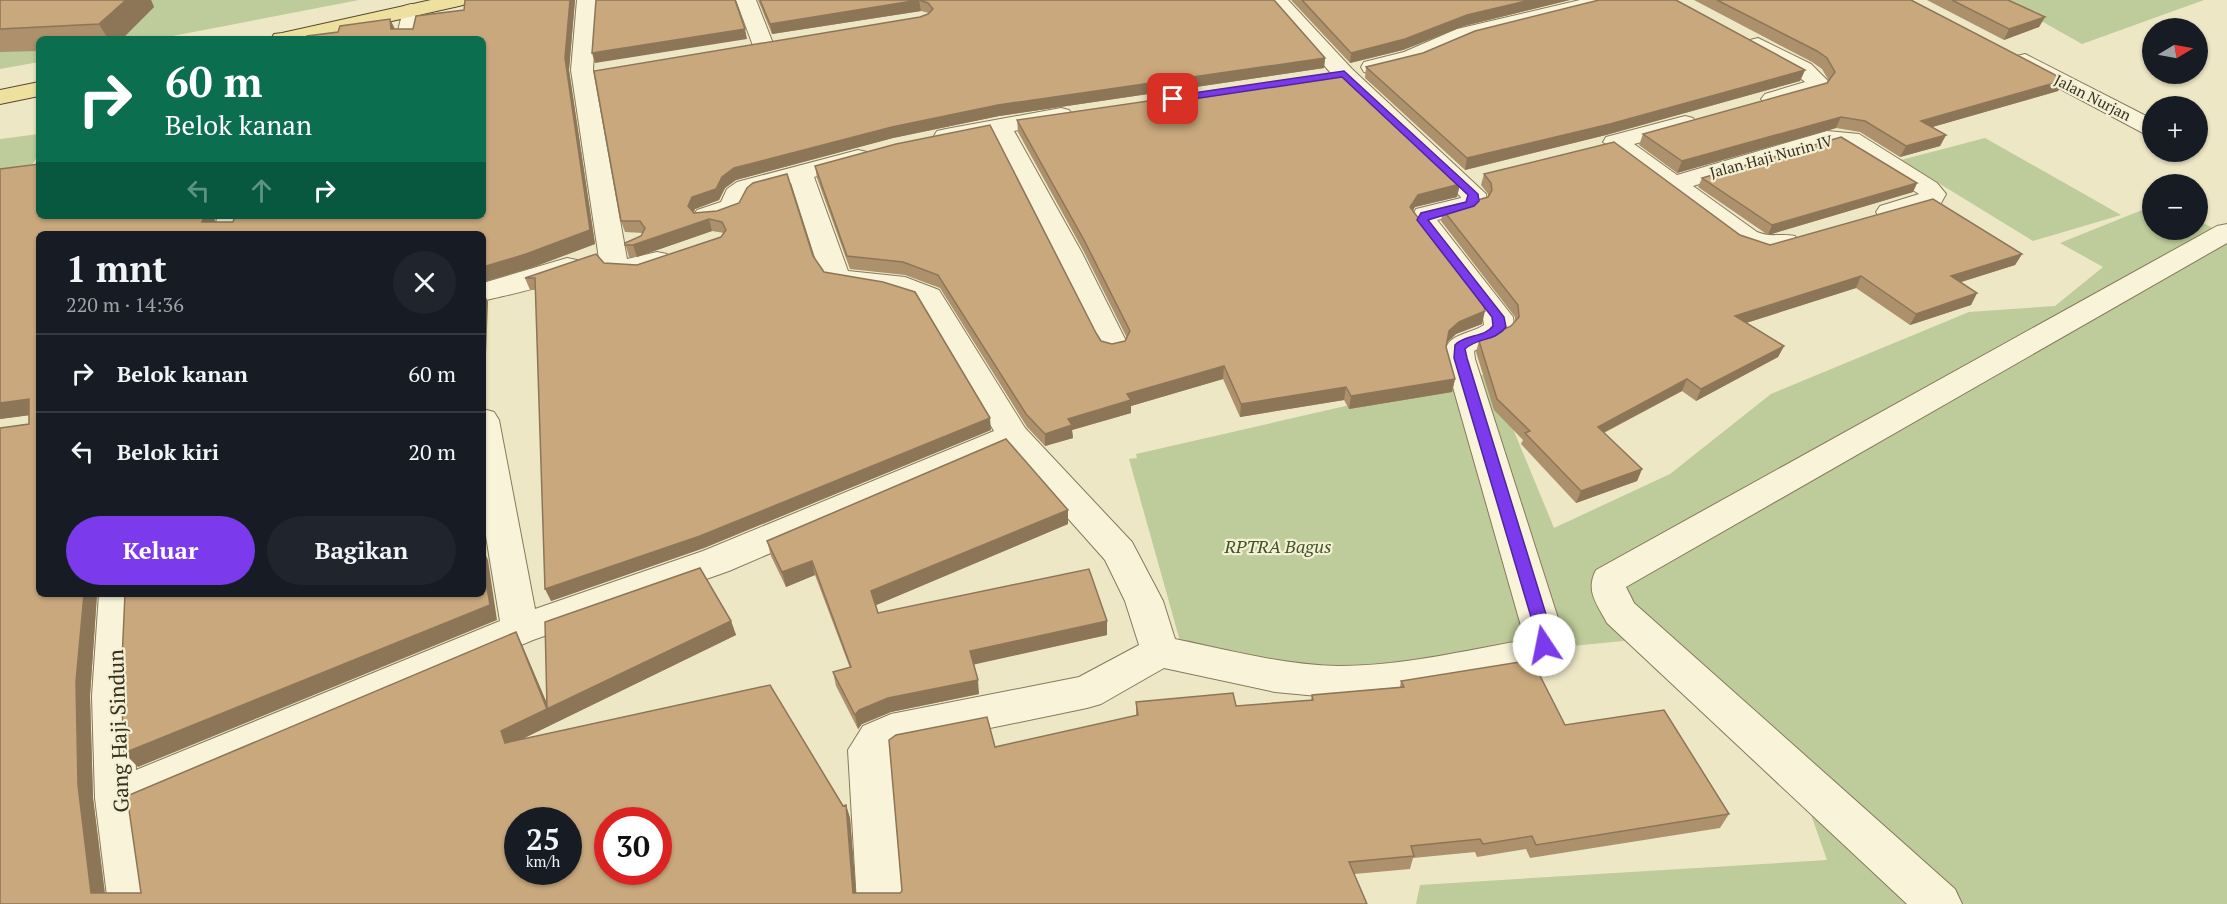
<!DOCTYPE html>
<html lang="id">
<head>
<meta charset="utf-8">
<style>
  :root { --surface:#171b24; --page:#20242c; --text:#f1f3f6; --muted:#9ea1a6; --line:#363941; --accent:#7c3aed }
  body { margin:0; font-family:"PT Serif",serif; background:var(--page); color:var(--text); height:100vh; display:flex; flex-direction:column; font-size:22px; white-space:nowrap }
  * { box-sizing:border-box; margin:0 }
  p { font-size:20px; color:var(--muted) }
  .icon { flex:none; width:33px; height:33px; fill:none; stroke:currentColor; stroke-width:2; stroke-linecap:round; stroke-linejoin:round }
  .map { position:relative; flex:1; overflow:hidden }
  .details { position:absolute; left:36px; top:231px; width:450px; height:366px; display:flex; flex-direction:column; background:var(--surface); border-radius:9px; box-shadow:0 2px 4px #0004 }
  .details>* { flex:none }
  .top-card { position:absolute; left:36px; top:36px; width:450px; height:183px; border-radius:9px; box-shadow:0 2px 4px #0004; background:#0b6e4f; color:#fff; overflow:hidden }
  .needle { width:39px; rotate:80deg }
  .buttons { position:absolute; left:2142px; top:18px; display:grid; gap:12px }
  .buttons a { display:grid; place-items:center; width:66px; height:66px; border-radius:50%; background:var(--surface); box-shadow:0 2px 4px #0004; font-size:30px }
  .speed { position:absolute; left:504px; top:807px; display:flex; gap:12px; font-size:30px; font-weight:700; text-align:center }
  .speed>* { display:grid; place-content:center; width:78px; height:78px; border-radius:50%; background:var(--surface); box-shadow:0 2px 4px #0004; line-height:1 }
  .speed small { font-size:15px; font-weight:400 }
  .speed .limit { border:9px solid #d22; background:#fff; color:#111 }
  .pin { position:absolute; display:grid; place-items:center; width:51px; height:51px; color:#fff; margin:-26px; border-radius:12px; box-shadow:0 3px 9px #0006 }
  .me { position:absolute; width:66px; margin:-33px; rotate:349deg; stroke-linejoin:round; filter:drop-shadow(0 0 4px #0008) }
  .turn { display:flex; align-items:center; gap:21px; height:126px; padding:0 30px; font-size:27px }
  .turn .icon { width:78px; height:78px; stroke-width:2.5 }
  .turn b { display:block; font-size:42px; line-height:51px }
  .lanes { display:flex; align-items:center; height:57px; padding:0 30px; background:#0003; justify-content:center; gap:30px; direction:ltr }
  .lanes .off { opacity:.35 }
  .round { display:grid; place-items:center; flex:none; width:63px; height:63px; border-radius:32px; background:var(--page) }
  .head { display:flex; align-items:center; justify-content:space-between; height:102px; padding:0 30px }
  h1 { font-size:36px; font-weight:800; line-height:45px }
  .primary-button { display:flex; gap:12px; margin-top:auto; padding:12px 30px }
  .primary-button a { flex:1; height:69px; border-radius:36px; background:var(--accent); color:#fff; font-size:24px; font-weight:800; line-height:69px; text-align:center }
  .primary-button a+a { background:var(--page); color:var(--text) }
  ul { padding:0; list-style:none }
  li { display:flex; align-items:center; gap:18px; height:78px; padding:0 30px; border-top:2px solid var(--line) }
  li div { flex:1 }
  li b { display:block; font-size:22px }
  li em { font-style:normal }
  .map>svg:first-child { display:block }
  .green { fill:#becb9a }
  .lines { fill:none; stroke-linecap:round; stroke-linejoin:round }
  .minor-casing { stroke:#87795c; stroke-width:2 }
  .major-casing { stroke:#554730; stroke-width:2 }
  .minor { fill:#f8f3d9; fill-rule:evenodd }
  .major { fill:#eee19f; fill-rule:evenodd }
  .wall { fill:#ad906c; fill-rule:evenodd }
  .shaded-wall { fill:#8d7658 }
  .building { fill:#c9a87d; stroke:#8d7658; stroke-width:1.5; fill-rule:evenodd }
  .route { fill:#7c3aed; stroke:#51269a; stroke-width:1.5 }
  .labels { text-anchor:middle; dominant-baseline:central; stroke-width:4.5; stroke-linejoin:round; paint-order:stroke }
  .far-street-label { font-size:15px; fill:#382f1f; stroke:#f4f0d5 }
  .park-label { font-size:18px; font-style:italic; fill:#425427; stroke:#f4f0d5 }
  .near-street-label { font-size:21px; fill:#382f1f; stroke:#f4f0d5 }
</style>
</head>
<body>
<div class="map">
<svg width="2227" height="904" viewBox="0 0 2227 904">
  <rect width="100%" height="100%" fill="#ede7c6"/>
  <!-- green -->
  <g class="green">
    <path d="M0,0H359L157,39H39V62L0,69Z"/>
    <path d="M2004,0H2204L2082,44Z"/>
    <path d="M39,134V154L24,177L0,180V139Z"/>
    <path d="M1985,138L2121,215L2033,241L1901,160Z"/>
    <path d="M2152,206V230H2198V220L2227,236V904H1416L1420,885L1827,860L1802,789L1633,640L1222,681L1215,662L1187,666L1129,459L1137,458L1136,454L1490,373L1554,528L1670,474L1771,394L1969,312L2055,306L2103,267L2060,243Z"/>
  </g>
  <g class="lines">
    <!-- minor casing -->
    <g class="minor-casing">
      <g id="minor">
        <path d="M577,0H597L593,70L627,259L657,252L667,254L671,260C658,278 627,278 608,273L599,259L571,70Z"/>
        <path d="M736,0H756L774,46L771,51H755Z"/>
        <path d="M1267,0H1288L1352,69L1486,194L1487,201L1479,210L1437,220L1513,317L1514,327C1504,342 1490,343 1474,351L1475,359L1564,637L1555,662L1536,670L1424,690L1339,698L1275,692L1164,668L1101,704L1087,708L898,747L890,753L903,904H857L848,750L863,726L891,714L1079,677L1139,645L1125,601L1105,560L1008,451L729,571L533,640L139,808L154,904H108L95,798L92,696L99,594H135L132,696L136,770L500,621L483,518V409L494,412L499,420L535,609L703,551L994,431L918,302C891,287 858,290 828,283L818,267L791,183L755,192L748,198L741,213C727,218 712,225 697,222L693,216L697,210L721,202L727,189L737,182L858,150L867,152L870,157L867,162L814,177L848,271L905,277L939,290L1025,428L1132,542L1163,601L1175,639C1229,650 1283,665 1338,666C1401,666 1463,651 1525,640L1445,359C1443,333 1467,336 1484,325L1483,318L1410,220L1416,209L1461,198L1460,196L1336,79Z"/>
        <path d="M1580,0H1616L1613,4L1472,39L1420,62L1372,74L1364,72L1361,67L1364,62L1404,52L1457,29Z"/>
        <path d="M411,4L418,6L421,10L418,39H396L404,6Z"/>
        <path d="M1758,38L1811,64L1828,81L1822,92L1773,106L1765,104L1761,99L1765,94L1805,82L1795,74L1750,50L1747,45L1750,40Z"/>
        <path d="M2025,54L2152,119V135L2143,133L2017,66L2014,61L2017,56Z"/>
        <path d="M1061,108L1069,110L1073,115L1069,120L1014,131L1082,253L1128,345L1124,352L1113,355L1102,352L1098,345L1054,253L992,135L946,143L937,141L934,136L937,131L946,129Z"/>
        <path d="M1685,116L1693,118L1697,123L1693,128L1634,144L1677,175L1827,131L1859,134L1937,183L1946,194L1940,205L1889,220L1880,218L1876,212L1880,206L1919,194L1844,146L1828,145L1693,186L1757,232C1770,238 1781,233 1795,236L1799,242L1795,248C1769,254 1762,254 1737,244L1603,142L1606,137Z"/>
        <path d="M218,216H244L240,234H212Z"/>
        <path d="M2227,224V243L1626,587L1634,603L1955,889L1962,904H1907L1607,623C1597,604 1585,591 1596,570L2217,226Z"/>
        <path d="M567,258L577,260L581,266C569,284 505,295 483,301V283Z"/>
      </g>
    </g>
    <!-- major casing -->
    <g class="major-casing">
      <g id="major">
        <path d="M431,0H469L466,4L459,6L311,39H271L274,34L282,33Z"/>
        <path d="M39,82V96L0,104V90Z"/>
      </g>
    </g>
    <!-- minor -->
    <use href="#minor" class="minor"/>
    <!-- major -->
    <use href="#major" class="major"/>
  </g>
  <!-- wall -->
  <g class="wall">
    <path d="M0,0H151L154,7L122,39H39V51L0,52Z"/>
    <path d="M465,0H575L569,70L595,244L531,268L483,282V234H39V594H97L90,696L93,798L105,893H141L127,796L516,632L523,647L547,704L545,622L700,568L731,621L736,635L522,739L770,685L843,806L846,805L850,818L856,893H900L902,891L889,740L896,735L987,717L995,747L1136,716V702L1233,693L1236,706L1311,700L1312,695L1400,687L1401,681L1532,660L1565,725L1664,710L1729,814L1720,828L1530,858L1526,849L1477,857L1475,852L1413,858L1410,869L1354,874L1367,904H0V428L29,424V415L0,419V169L39,164V216H216L214,222H233L235,216H483V39H306L307,36L338,32L340,26L390,19L394,29H413L416,16L464,10ZM518,820H568V872H518ZM608,820H658V872H608Z"/>
    <path d="M758,0H1274L1325,58L1324,68L999,116L893,138L736,180L725,188L719,200L695,209L694,213L717,211L813,256L824,272L991,430L704,548L551,601L535,290H530L525,278L604,263L637,265L721,237L724,233L712,231L637,257H629L625,243L641,236L643,233L625,232L621,221L920,17L929,13L921,11L772,34Z"/>
    <path d="M1291,0H1570L1464,26L1403,50L1350,63Z"/>
    <path d="M1694,0H1911L2065,80L2058,91L1932,127L1946,135L1940,146L1900,157L1860,132L1836,128L1677,173L1639,145L1643,134L1827,83L1829,81L1822,69L1812,62Z"/>
    <path d="M1927,0H2008L2045,17L2039,27L2004,40Z"/>
    <path d="M1423,53L1805,70L1800,81L1606,135L1465,170L1365,78L1366,67Z"/>
    <path d="M1017,120L1460,184L1457,197L1415,207L1413,210L1482,324L1456,334L1447,343L1446,347L1455,379L1452,392L1349,409L1344,400L1240,417L1223,379L1131,406V413L1072,430L1073,438L1045,446L1027,427L940,288L905,275L850,269L817,178L815,166L1096,333L1101,341L1112,344L1125,341L1127,338L1084,252L1018,132Z"/>
    <path d="M1484,174L1740,235L1770,245L2022,254L2015,265L1961,282L1977,293L1971,305L1910,325L1856,288L1746,323L1784,346L1778,357L1696,401L1682,391L1604,433L1642,469L1637,481L1576,503L1521,444L1523,440L1494,410L1476,352L1479,341L1511,326L1515,321V317L1441,221L1443,210L1488,197V194L1481,185Z"/>
    <path d="M1702,178L1917,183L1913,192L1768,235L1698,187Z"/>
    <path d="M1068,510V524L876,605L878,613L1107,635L973,664L979,694L891,712L862,724L858,729L836,686L833,672L850,668L815,575L786,587L771,556L767,541Z"/>
  </g>
  <!-- shaded-wall -->
  <g class="shaded-wall">
    <path d="M126,0H151L154,7L122,39H108L99,24Z"/>
    <path d="M570,0H575L569,70L595,244L531,268L483,282V267L565,58Z"/>
    <path d="M919,0L921,11L772,34L770,24Z"/>
    <path d="M1530,0H1570L1464,26L1403,50L1350,63L1351,53L1467,15Z"/>
    <path d="M2045,17L2039,27L2004,40L2009,29Z"/>
    <path d="M390,19L396,31L391,29Z"/>
    <path d="M745,29L747,39L595,63L592,53Z"/>
    <path d="M1325,58L1324,68L999,116L893,138L736,180L725,188L719,200L695,209L691,217L688,206L692,197L734,168L892,127L998,105Z"/>
    <path d="M1805,70L1800,81L1606,135L1465,170L1467,158Z"/>
    <path d="M2065,80L2058,91L1915,132L1921,121Z"/>
    <path d="M1841,117L1836,128L1677,173L1682,161Z"/>
    <path d="M1946,135L1940,146L1900,157L1906,146Z"/>
    <path d="M1917,183L1913,192L1768,235L1772,225Z"/>
    <path d="M1460,184L1457,197L1415,207L1408,219L1410,207L1418,195Z"/>
    <path d="M204,216H216L211,234L202,222Z"/>
    <path d="M709,219L712,231L637,257L633,245Z"/>
    <path d="M2022,254L2015,265L1945,287L1951,276Z"/>
    <path d="M1861,276L1856,288L1730,328L1735,316Z"/>
    <path d="M483,290L488,302L484,407L483,408Z"/>
    <path d="M1977,293L1971,305L1910,325L1916,314Z"/>
    <path d="M1485,311L1482,324L1456,334L1446,343L1449,331L1459,322Z"/>
    <path d="M1784,346L1778,357L1696,401L1701,389Z"/>
    <path d="M1224,366L1223,379L1131,406V413L1072,430L1073,438L1045,446V434L1068,419L1127,394Z"/>
    <path d="M1455,379L1452,392L1349,409L1351,396Z"/>
    <path d="M1687,379L1682,391L1593,438L1598,427Z"/>
    <path d="M1346,387L1344,400L1240,417L1241,404Z"/>
    <path d="M29,399L39,414L0,419V403Z"/>
    <path d="M990,418L991,430L704,548L551,601L545,589Z"/>
    <path d="M1642,469L1637,481L1576,503L1581,491Z"/>
    <path d="M1068,510V524L874,606L871,591Z"/>
    <path d="M483,549L488,560L497,620L138,767L124,753L483,564Z"/>
    <path d="M812,561L815,575L786,587L782,572Z"/>
    <path d="M84,594H97L90,696L93,798L106,904L91,893L78,785L76,682Z"/>
    <path d="M731,621L736,635L510,745L505,743L501,731L516,632L523,647L549,708Z"/>
    <path d="M1107,621V635L972,665L970,651Z"/>
    <path d="M978,680L979,694L891,712L862,724L858,729L855,715L859,710L888,698Z"/>
    <path d="M846,805L850,818L857,904L853,893Z"/>
  </g>
  <!-- building -->
  <g class="building">
    <path d="M0,0H126L99,24L0,29Z"/>
    <path d="M465,0H570L565,58L590,230L526,254L483,267V234H39V594H84L76,682L78,785L91,893H141L127,796L516,632L547,709L545,622L700,568L731,621L501,731L505,743L770,685L843,806L846,805L853,893H900L902,891L889,740L896,735L987,717L995,747L1138,715L1136,702L1233,693L1236,706L1313,700L1312,695L1404,687L1401,681L1532,660L1565,725L1664,710L1729,814L1536,845L1532,836L1483,844L1480,839L1411,846L1414,856L1349,862L1367,904H0V428L29,424V399L0,403V169L39,164V216H204L202,222H233L235,216H483V39H306L307,36L338,32L340,26L390,19L391,29H413L416,16L464,10ZM518,820H568V872H518ZM608,820H658V872H608Z"/>
    <path d="M596,0H735L745,29L592,53Z"/>
    <path d="M760,0H1274L1325,58L998,105L892,127L734,168L722,177L716,189L692,197L688,206L694,213L717,211L739,203L747,188L753,183L787,174L813,256L824,272L883,282L915,292L990,418L700,536L545,589L535,278H525L596,254L604,263L637,265L721,237L726,230L722,222L709,219L633,245H625V243L641,236L645,228L640,221H621L594,71L920,17L928,14L933,9L928,3L919,0L770,24Z"/>
    <path d="M1302,0H1530L1467,15L1405,39L1351,53Z"/>
    <path d="M1599,0H1676L1805,70L1610,124L1467,158L1366,67L1423,53L1475,31Z"/>
    <path d="M1717,0H1911L2065,80L1921,121L1946,135L1906,146L1865,121L1841,117L1682,161L1643,134L1827,83L1835,72L1827,58L1817,51Z"/>
    <path d="M1952,0H2008L2045,17L2009,29Z"/>
    <path d="M1340,73L1460,184L1418,195L1410,207L1484,306L1485,311L1459,322L1449,331L1446,347L1455,379L1351,396L1346,387L1241,404L1224,366L1127,394L1131,400L1068,419L1072,425L1045,434L1026,414L938,275L903,262L847,256L815,166L896,144L990,125L1096,333L1101,341L1112,344L1125,341L1130,331L1084,240L1017,120Z"/>
    <path d="M1841,137L1917,183L1772,225L1702,178Z"/>
    <path d="M1614,142L1740,235L1770,245L1933,199L2022,254L1951,276L1977,293L1916,314L1861,276L1735,316L1784,346L1701,389L1687,379L1598,427L1642,469L1581,491L1525,433L1530,431L1497,399L1479,341L1511,326L1519,317L1518,305L1443,210L1488,197L1492,190L1491,183L1484,174Z"/>
    <path d="M1006,439L1068,510L871,591L878,613L1089,569L1107,621L970,651L978,680L888,698L859,710L855,715L833,672L851,667L812,561L782,572L767,541Z"/>
    <path d="M483,564L490,605L124,753L121,682L125,594H483Z"/>
  </g>
  <!-- route -->
  <path class="route" d="M1344,71L1478,194L1479,201L1474,206L1428,220L1504,317L1506,327C1495,342 1477,337 1465,349L1467,358L1553,637L1550,650H1539L1537,637L1454,358L1455,345C1465,334 1484,338 1493,326L1492,317L1417,220L1421,213L1466,202L1468,195L1342,77L1173,102L1168,99L1173,96Z"/>
  <g class="labels">
    <!-- far-street labels -->
    <g class="far-street-label">
      <text transform="translate(2093 97) rotate(27)">Jalan Nurjan</text>
      <text transform="translate(1771 156) rotate(-15)">Jalan Haji Nurin IV</text>
    </g>
    <!-- park labels -->
    <g class="park-label">
      <text x="1278" y="546">RPTRA Bagus</text>
    </g>
    <!-- near-street labels -->
    <g class="near-street-label">
      <text transform="translate(118 731) rotate(-92)">Gang Haji Sindun</text>
    </g>
  </g>
</svg>
<div class="buttons">
<a><svg class="needle" viewBox="-14 -14 28 28"><path d="M0-13l5 13h-10z" fill="#e53935"/><path d="M0 13l5-13h-10z" fill="#9ea1a6"/></svg></a>
<a>+</a>
<a>−</a>
</div>
<div class="speed"><div>25<small>km/h</small></div><div class="limit">30</div></div>
<div class="pin" style="left:1173px;top:99px;background:#d93025"><svg class="icon" aria-label="arrive" viewBox="0 0 24 24"><path d="M6 21V4h12l-3 4 3 4H6"/></svg></div>
<svg class="me" style="left:1544px;top:645px" viewBox="-20 -20 40 40"><circle r="19" fill="#fff"/><path d="M0-13L10 11 0 6-10 11z" fill="#7c3aed"/></svg>
<div class="top-card">
<div class="turn"><svg class="icon" aria-label="right" viewBox="0 0 24 24"><path d="M7 20v-9h11M14 6l5 5-5 5"/></svg><div><b>60 m</b>Belok kanan</div></div>
<div class="lanes"><svg class="icon off" aria-label="left" viewBox="0 0 24 24"><path d="M17 20v-9H6M10 6l-5 5 5 5"/></svg><svg class="icon off" aria-label="ahead" viewBox="0 0 24 24"><path d="M12 20V5M6 11l6-6 6 6"/></svg><svg class="icon" aria-label="right" viewBox="0 0 24 24"><path d="M7 20v-9h11M14 6l5 5-5 5"/></svg></div>
</div>
<section class="details">
<div class="head"><div><h1>1 mnt</h1><p>220 m · 14:36</p></div><a class="round"><svg class="icon" aria-label="close" viewBox="0 0 24 24"><path d="M6 6l12 12M18 6L6 18"/></svg></a></div>
<ul>
<li><svg class="icon" aria-label="right" viewBox="0 0 24 24"><path d="M7 20v-9h11M14 6l5 5-5 5"/></svg><div><b>Belok kanan</b></div><em>60 m</em></li>
<li><svg class="icon" aria-label="left" viewBox="0 0 24 24"><path d="M17 20v-9H6M10 6l-5 5 5 5"/></svg><div><b>Belok kiri</b></div><em>20 m</em></li>
</ul>
<div class="primary-button"><a>Keluar</a><a>Bagikan</a></div>
</section>
</div>
</body>
</html>
